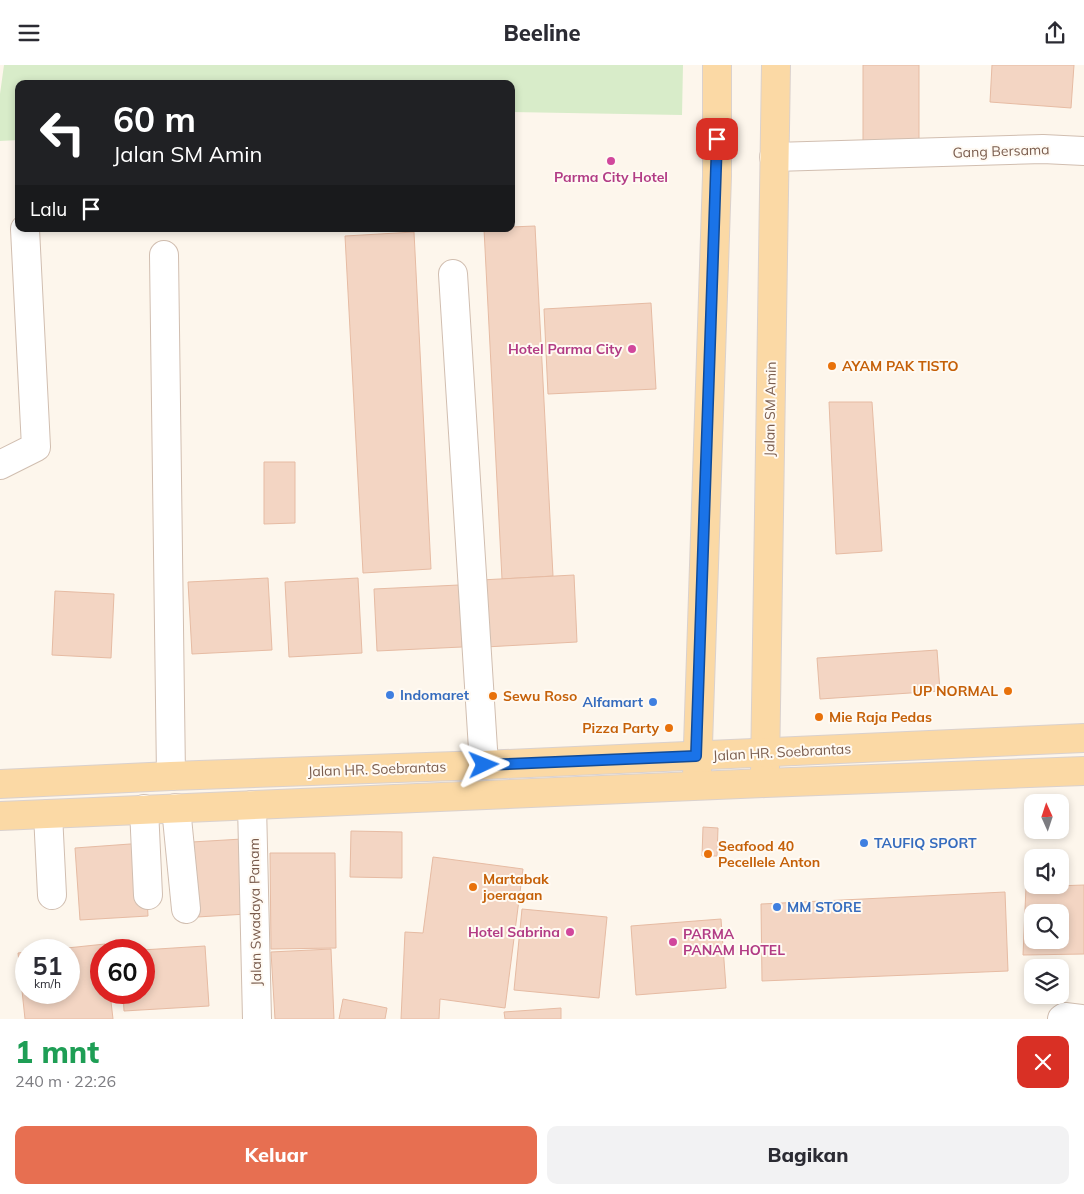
<!DOCTYPE html>
<html lang="id">
<head>
<meta charset="utf-8">
<style>
  :root { --surface:#fff; --page:#f2f2f3; --text:#2b2b33; --muted:#7c7c81; --accent:#e76f51 }
  body { margin:0; font-family:Mulish,sans-serif; background:var(--page); color:var(--text); height:100vh; display:flex; flex-direction:column; font-size:19px; white-space:nowrap }
  * { box-sizing:border-box; margin:0 }
  p { font-size:16px; color:var(--muted) }
  .icon { flex:none; width:28px; height:28px; fill:none; stroke:currentColor; stroke-width:2; stroke-linecap:round; stroke-linejoin:round }
  .map { position:relative; height:954px; overflow:hidden }
  .sheet { display:flex; flex-direction:column; background:var(--surface); flex:1 }
  .sheet>* { flex:none }
  .banner { position:absolute; left:15px; top:15px; width:500px; height:152px; border-radius:10px; box-shadow:0 2px 8px #0003; background:#202124; color:#fff; overflow:hidden }
  .needle { width:32px; rotate:357deg }
  .tools { position:absolute; left:1024px; top:729px; display:grid; gap:10px }
  .tools a { display:grid; place-items:center; width:45px; height:45px; border-radius:10px; background:var(--surface); box-shadow:0 2px 8px #0003; font-size:25px }
  .speed { position:absolute; left:15px; top:874px; display:flex; gap:10px; font-size:25px; font-weight:700; text-align:center }
  .speed>* { display:grid; place-content:center; width:65px; height:65px; border-radius:50%; background:var(--surface); box-shadow:0 2px 8px #0003; line-height:1 }
  .speed small { font-size:12px; font-weight:400 }
  .speed .limit { border:8px solid #d22; background:#fff; color:#111 }
  .pin { position:absolute; display:grid; place-items:center; width:42px; height:42px; color:#fff; margin:-21px; border-radius:10px; box-shadow:0 2px 8px #0006 }
  .me { position:absolute; width:55px; margin:-28px; rotate:88deg; stroke-linejoin:round; filter:drop-shadow(0 0 4px #0008) }
  .turn { display:flex; align-items:center; gap:18px; height:105px; padding:0 15px; font-size:22px }
  .turn .icon { width:65px; height:65px; stroke-width:2.5 }
  .turn b { display:block; font-size:35px; line-height:42px }
  .then { display:flex; align-items:center; height:48px; padding:0 15px; background:#0003; gap:10px; font-size:19px }
  .round { display:grid; place-items:center; flex:none; width:52px; height:52px; border-radius:10px; background:var(--page) }
  .headline { display:flex; align-items:center; justify-content:space-between; height:85px; padding:0 15px }
  h1 { font-size:30px; font-weight:800; line-height:38px; color:#1e9e55 }
  .action { display:flex; gap:10px; margin-top:auto; padding:10px 15px }
  .action a { flex:1; height:58px; border-radius:10px; background:var(--accent); color:#fff; font-size:20px; font-weight:800; line-height:58px; text-align:center }
  .action a+a { background:var(--page); color:var(--text) }
  header { display:flex; justify-content:space-between; align-items:center; height:65px; padding:0 15px; background:var(--surface); font-size:22px; font-weight:800 }
  .map>svg:first-child { display:block }
  .green { fill:#d8ecc9 }
  .building { fill:#f3d5c3; stroke:#e6bba3; fill-rule:evenodd }
  .lines { fill:none; stroke-linecap:round; stroke-linejoin:round }
  .minor-casing { stroke:#d1beb0; stroke-width:30 }
  .major-casing { stroke:#dad1cd; stroke-width:30 }
  .minor { stroke:#fff; stroke-width:28 }
  .major { stroke:#fbd9a5; stroke-width:28 }
  .route-casing { stroke:#114b97; stroke-width:12 }
  .route { stroke:#1a73e8; stroke-width:9 }
  .hotel-dot { fill:#d1479c; stroke:#fffaf3; stroke-width:2 }
  .food-dot { fill:#e8710a; stroke:#fffaf3; stroke-width:2 }
  .shop-dot { fill:#3f7fe0; stroke:#fffaf3; stroke-width:2 }
  .labels { text-anchor:middle; dominant-baseline:central; stroke-width:4; stroke-linejoin:round; paint-order:stroke }
  .street-label { font-size:14px; fill:#7a5c4d; stroke:#fffaf3 }
  .hotel-label { font-size:14px; font-weight:bold; fill:#b23c85; stroke:#fffaf3; text-anchor:end }
  .food-label { font-size:14px; font-weight:bold; fill:#c56008; stroke:#fffaf3; text-anchor:start }
  .shop-label { font-size:14px; font-weight:bold; fill:#366cbe; stroke:#fffaf3; text-anchor:start }
</style>
</head>
<body>
<header><svg class="icon" aria-label="menu" viewBox="0 0 24 24"><path d="M4 6h16M4 12h16M4 18h16"/></svg>Beeline<svg class="icon" aria-label="share" viewBox="0 0 24 24"><path d="M12 15V3M7 8l5-5 5 5M5 13v7h14v-7"/></svg></header>
<div class="map">
<svg width="1084" height="954" viewBox="0 0 1084 954">
  <rect width="100%" height="100%" fill="#fdf6ec"/>
  <!-- green -->
  <path class="green" d="M4,0H683L682,50L511,47V19H19V75L0,76V29Z"/>
  <!-- building -->
  <g class="building">
    <rect x="863" y="0" width="56" height="77"/>
    <path d="M992,0H1074L1071,43L990,37Z"/>
    <path d="M535,161L553,511L502,514L484,164H511V162Z"/>
    <path d="M414,167L431,504L363,508L345,171Z"/>
    <path d="M651,238L656,324L548,329L544,244Z"/>
    <path d="M829,337H872L882,486L836,489Z"/>
    <path d="M264,397H295V458L264,459Z"/>
    <path d="M574,510L577,577L485,582L481,515Z"/>
    <path d="M268,513L272,585L192,589L188,517Z"/>
    <path d="M358,513L362,588L289,592L285,517Z"/>
    <path d="M459,520L462,582L377,586L374,524Z"/>
    <path d="M55,526L114,529L111,593L52,590Z"/>
    <path d="M937,585L940,626L820,634L817,593Z"/>
    <path d="M703,762L718,763L717,791H702Z"/>
    <path d="M351,766L402,767V813L350,812Z"/>
    <path d="M242,774L247,849L197,852L192,777Z"/>
    <path d="M144,778L148,851L80,855L75,783Z"/>
    <path d="M270,788H335L336,883L271,884Z"/>
    <path d="M433,792L523,804L505,943L440,934L439,954H401L405,867L423,868Z"/>
    <path d="M1084,820V889L1023,890L1026,822ZM1032,848H1060V875H1032Z"/>
    <path d="M1005,827L1008,906L762,916L761,839Z"/>
    <path d="M522,844L607,852L599,933L514,925Z"/>
    <path d="M721,854L726,923L636,930L631,861Z"/>
    <path d="M105,879L106,885H101V928H110L113,954H25L18,888L26,887V928H69V885H48Z"/>
    <path d="M205,881L209,941L124,946L123,928H144L142,885Z"/>
    <path d="M331,884L334,954H275L271,887Z"/>
    <path d="M343,934L387,943L385,954H339Z"/>
    <path d="M561,943V954H505L504,947Z"/>
  </g>
  <g class="lines">
    <!-- minor casing -->
    <g class="minor-casing">
      <g id="minor">
        <path d="M774,92L1043,84L1084,86"/>
        <path d="M164,190L171,711"/>
        <path d="M453,209L484,700"/>
        <path d="M0,400L36,382L25,164"/>
        <path d="M252,740L257,954"/>
        <path d="M176,743L186,844"/>
        <path d="M144,744L148,830"/>
        <path d="M48,749L52,830"/>
        <path d="M1062,954L1065,952L1081,954"/>
      </g>
    </g>
    <!-- major casing -->
    <g class="major-casing">
      <g id="major">
        <path d="M765,706L776,0"/>
        <path d="M697,710L717,111V0"/>
        <path d="M0,719L171,711L484,700L1084,673"/>
        <path d="M0,751L765,718L1084,706"/>
      </g>
    </g>
    <!-- minor -->
    <use href="#minor" class="minor"/>
    <!-- major -->
    <use href="#major" class="major"/>
  </g>
  <g class="lines">
    <!-- route casing -->
    <g class="route-casing">
      <path id="route" d="M484,700L696,691L717,74"/>
    </g>
    <!-- route -->
    <use href="#route" class="route"/>
  </g>
  <!-- markers -->
  <g class="hotel-dot">
    <circle cx="611" cy="96" r="5"/>
    <circle cx="632" cy="284" r="5"/>
    <circle cx="570" cy="867" r="5"/>
    <circle cx="673" cy="877" r="5"/>
  </g>
  <g class="food-dot">
    <circle cx="832" cy="301" r="5"/>
    <circle cx="1008" cy="626" r="5"/>
    <circle cx="493" cy="631" r="5"/>
    <circle cx="819" cy="652" r="5"/>
    <circle cx="669" cy="663" r="5"/>
    <circle cx="708" cy="789" r="5"/>
    <circle cx="473" cy="822" r="5"/>
  </g>
  <g class="shop-dot">
    <circle cx="390" cy="630" r="5"/>
    <circle cx="653" cy="637" r="5"/>
    <circle cx="864" cy="778" r="5"/>
    <circle cx="777" cy="842" r="5"/>
  </g>
  <g class="labels">
    <!-- street labels -->
    <g class="street-label">
      <text transform="translate(1001 86) rotate(-2)">Gang Bersama</text>
      <text transform="translate(770 344) rotate(-89)">Jalan SM Amin</text>
      <text transform="translate(782 687) rotate(-3)">Jalan HR. Soebrantas</text>
      <text transform="translate(377 704) rotate(-2)">Jalan HR. Soebrantas</text>
      <text transform="translate(255 847) rotate(-91)">Jalan Swadaya Panam</text>
    </g>
    <!-- hotel labels -->
    <g class="hotel-label">
      <text x="611" y="112" text-anchor="middle">Parma City Hotel</text>
      <text x="622" y="284">Hotel Parma City</text>
      <text x="560" y="867">Hotel Sabrina</text>
      <text x="683" y="869" text-anchor="start">PARMA<tspan x="683" dy="16">PANAM HOTEL</tspan></text>
    </g>
    <!-- food labels -->
    <g class="food-label">
      <text x="842" y="301">AYAM PAK TISTO</text>
      <text x="998" y="626" text-anchor="end">UP NORMAL</text>
      <text x="503" y="631">Sewu Roso</text>
      <text x="829" y="652">Mie Raja Pedas</text>
      <text x="659" y="663" text-anchor="end">Pizza Party</text>
      <text x="718" y="781">Seafood 40<tspan x="718" dy="16">Pecellele Anton</tspan></text>
      <text x="483" y="814">Martabak<tspan x="483" dy="16">joeragan</tspan></text>
    </g>
    <!-- shop labels -->
    <g class="shop-label">
      <text x="400" y="630">Indomaret</text>
      <text x="643" y="637" text-anchor="end">Alfamart</text>
      <text x="874" y="778">TAUFIQ SPORT</text>
      <text x="787" y="842">MM STORE</text>
    </g>
  </g>
</svg>
<div class="tools">
<a><svg class="needle" viewBox="-14 -14 28 28"><path d="M0-13l5 13h-10z" fill="#e53935"/><path d="M0 13l5-13h-10z" fill="#7c7c81"/></svg></a>
<a><svg class="icon" aria-label="sound" viewBox="0 0 24 24"><path d="M4 9h4l5-4v14l-5-4H4zM17 9q2 3 0 6"/></svg></a>
<a><svg class="icon" aria-label="search" viewBox="0 0 24 24"><circle cx="10" cy="10" r="6"/><path d="M15 15l6 6"/></svg></a>
<a><svg class="icon" aria-label="layers" viewBox="0 0 24 24"><path d="M12 4l9 5-9 5-9-5zM3 14l9 5 9-5"/></svg></a>
</div>
<div class="speed"><div>51<small>km/h</small></div><div class="limit">60</div></div>
<div class="pin" style="left:717px;top:74px;background:#d93025"><svg class="icon" aria-label="arrive" viewBox="0 0 24 24"><path d="M6 21V4h12l-3 4 3 4H6"/></svg></div>
<svg class="me" style="left:484px;top:700px" viewBox="-20 -20 40 40"><path d="M0-17L14 15 0 8-14 15z" fill="#1a73e8" stroke="#fff" stroke-width="4"/></svg>
<div class="banner">
<div class="turn"><svg class="icon" aria-label="left" viewBox="0 0 24 24"><path d="M17 20v-9H6M10 6l-5 5 5 5"/></svg><div><b>60 m</b>Jalan SM Amin</div></div>
<div class="then">Lalu<svg class="icon" aria-label="arrive" viewBox="0 0 24 24"><path d="M6 21V4h12l-3 4 3 4H6"/></svg></div>
</div>
</div>
<section class="sheet">
<div class="headline"><div><h1>1 mnt</h1><p>240 m · 22:26</p></div><a class="round" style="background:#d93025;color:#fff"><svg class="icon" aria-label="close" viewBox="0 0 24 24"><path d="M6 6l12 12M18 6L6 18"/></svg></a></div>
<div class="action"><a>Keluar</a><a>Bagikan</a></div>
</section>
</body>
</html>
